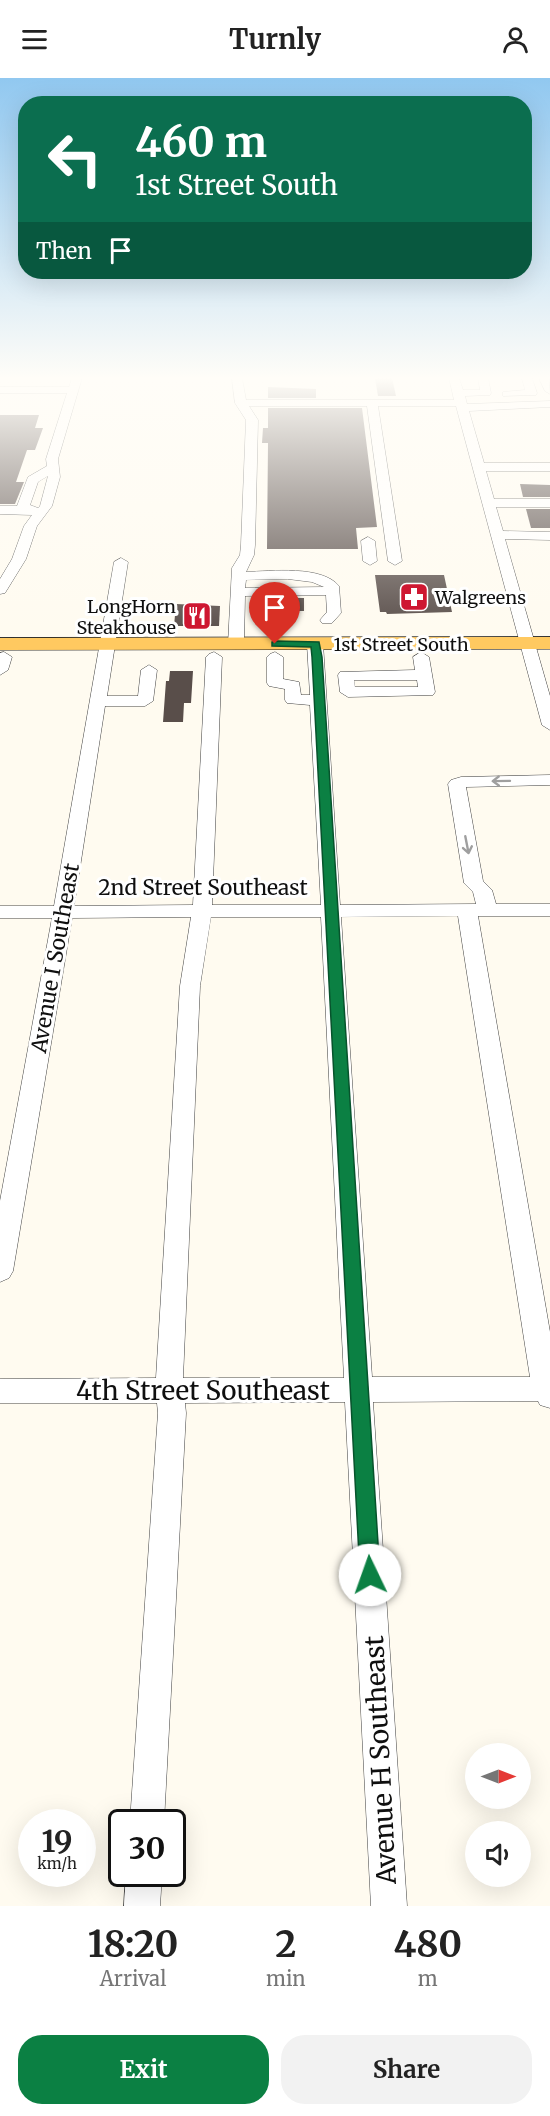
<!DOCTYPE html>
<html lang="en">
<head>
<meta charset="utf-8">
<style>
  :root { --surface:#fff; --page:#f2f2f2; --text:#222; --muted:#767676; --accent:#0b8043 }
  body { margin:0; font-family:Merriweather,serif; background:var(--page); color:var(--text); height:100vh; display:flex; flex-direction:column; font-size:22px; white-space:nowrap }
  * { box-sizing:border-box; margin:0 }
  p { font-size:20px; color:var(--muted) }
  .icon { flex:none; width:33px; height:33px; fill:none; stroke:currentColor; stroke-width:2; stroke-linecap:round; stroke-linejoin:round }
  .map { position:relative; height:1828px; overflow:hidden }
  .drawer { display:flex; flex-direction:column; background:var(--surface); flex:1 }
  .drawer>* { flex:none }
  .hud { position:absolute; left:18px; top:18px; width:514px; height:183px; border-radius:24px; box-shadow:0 6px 24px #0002; background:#0b6e4f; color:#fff; overflow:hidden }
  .needle { width:39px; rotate:90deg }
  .controls { position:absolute; left:465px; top:1665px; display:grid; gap:12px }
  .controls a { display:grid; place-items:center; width:66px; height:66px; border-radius:50%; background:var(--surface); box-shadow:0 6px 24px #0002; font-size:30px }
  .speed { position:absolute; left:18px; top:1731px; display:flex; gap:12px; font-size:30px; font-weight:700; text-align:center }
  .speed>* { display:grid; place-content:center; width:78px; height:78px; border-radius:50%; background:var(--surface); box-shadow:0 6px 24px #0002; line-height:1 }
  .speed small { font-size:15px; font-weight:400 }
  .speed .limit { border:3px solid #111; border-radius:9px; background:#fff; color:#111 }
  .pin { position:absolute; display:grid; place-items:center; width:51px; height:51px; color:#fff; margin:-62px -26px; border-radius:50% 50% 50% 0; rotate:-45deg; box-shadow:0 0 6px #0007 }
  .pin .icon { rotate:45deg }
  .me { position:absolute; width:66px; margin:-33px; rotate:357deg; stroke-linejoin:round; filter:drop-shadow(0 0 4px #0008) }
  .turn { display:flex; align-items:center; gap:21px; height:126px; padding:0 18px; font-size:27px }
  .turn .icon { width:78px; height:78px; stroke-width:2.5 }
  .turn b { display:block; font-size:42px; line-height:51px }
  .then { display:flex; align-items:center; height:57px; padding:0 18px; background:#0003; gap:12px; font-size:22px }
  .eta { display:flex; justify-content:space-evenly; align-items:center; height:102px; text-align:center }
  .eta b { font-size:36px; font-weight:700; line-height:42px }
  .primary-button { display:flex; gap:12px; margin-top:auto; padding:12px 18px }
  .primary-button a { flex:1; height:69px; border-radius:24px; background:var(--accent); color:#fff; font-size:24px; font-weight:700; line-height:69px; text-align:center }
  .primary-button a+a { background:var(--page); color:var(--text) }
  header { display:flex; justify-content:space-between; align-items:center; height:78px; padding:0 18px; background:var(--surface); font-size:27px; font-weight:700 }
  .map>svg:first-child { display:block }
  .building { fill:#594e4a }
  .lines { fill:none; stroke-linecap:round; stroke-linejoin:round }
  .minor-casing { stroke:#424242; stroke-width:1 }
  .major-casing { stroke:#202020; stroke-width:1 }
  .minor { fill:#fff; fill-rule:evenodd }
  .major { fill:#ffc960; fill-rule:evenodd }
  .oneway { stroke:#9f9f9f }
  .route { fill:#0b8043; stroke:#07532c; stroke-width:1.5 }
  .labels { text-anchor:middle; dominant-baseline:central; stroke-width:6; stroke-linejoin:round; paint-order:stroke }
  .far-poi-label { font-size:18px; fill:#0f0f0f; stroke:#fff; text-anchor:start }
  .far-street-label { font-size:18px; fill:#0f0f0f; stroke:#fff }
  .street-label { font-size:21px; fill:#0f0f0f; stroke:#fff }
  .near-street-label { font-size:26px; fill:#0f0f0f; stroke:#fff }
</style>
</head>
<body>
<header><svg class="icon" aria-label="menu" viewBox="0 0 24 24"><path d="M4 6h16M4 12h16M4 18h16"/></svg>Turnly<svg class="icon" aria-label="person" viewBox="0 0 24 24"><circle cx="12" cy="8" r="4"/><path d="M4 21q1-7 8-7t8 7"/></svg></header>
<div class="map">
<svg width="550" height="1828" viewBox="0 0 550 1828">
  <rect width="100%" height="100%" fill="#fffbf0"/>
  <!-- building -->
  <g class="building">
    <path d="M375,300H392L396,318H378Z"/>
    <path d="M268,309L316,311V320H268Z"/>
    <path d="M268,330H362L377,449L356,450L358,471H267L268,365H262L263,350H268Z"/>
    <path d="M0,337H39L35,350H43L35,372H27L16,404H24L15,426H0Z"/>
    <path d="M520,406L550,407V419H523Z"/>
    <path d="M526,431H550V450H531Z"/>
    <path d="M375,497H444L452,534L387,536L386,534H380Z"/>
    <rect x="264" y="520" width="40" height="13"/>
    <path d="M176,526L220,528L219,548H174Z"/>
    <path d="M170,593H193L191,625H184L183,644H163L166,603H169Z"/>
  </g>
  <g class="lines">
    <!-- minor casing -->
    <g class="minor-casing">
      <g id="minor">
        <path d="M72,300H82L58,381L60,399L52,428L37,448L26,481L5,515L0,516V501L12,481L24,448L32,437L0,436V428H17L28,399L47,388L46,381L67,315H0V309H69ZM48,398L40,428L38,430L30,427L38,404Z"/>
        <path d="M232,300H242L246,322H454L449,300H459L463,312H480L478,300H488L491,315L490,317L465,318L467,326L550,323V329L469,333L484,385H550V393H486L494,421H550V429H496L503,453L550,454V462L505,461L550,618V652L542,647L456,328H378L402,483L395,487L388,483L367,328H249L258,342L255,467L254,477L246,494C271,493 322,487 339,508L341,535L332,545H322L320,542L327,534L326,517L245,518L244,566L236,571L231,569L228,566L232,490L240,477L241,467L246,342L235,325ZM288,501L312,504L324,509L245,510L246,502Z"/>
        <path d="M522,300H532L537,315L536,317L503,318V314L525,312Z"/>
        <path d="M539,300H549L550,316L545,313Z"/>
        <path d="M368,459L375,463L377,483L370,487L363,483L361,463Z"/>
        <path d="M121,480L128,484L107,618H138L141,592L149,587L157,592L153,623L145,628H105L74,828L193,827L206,579L209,576L214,574L222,579L212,827H321L310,627L287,625L285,622V611L269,608L267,605V579L270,576L275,574L283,579V601L299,604L301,617H310L307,566L315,561L323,566L340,827L476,826L473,814L464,805L448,706L451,702L461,699L550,697V707L466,709L483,803L492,812L496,826H550V838H478L550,1254V1330L540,1327L538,1323L373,1324L407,1828H371L345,1324L185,1325L186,1335L164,1744H130L158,1335L157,1325H0V1301L156,1300L180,908L191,839L72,840L13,1193L9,1200L0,1204V1123L52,840H0V828H54L114,484ZM458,838L530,1299H372L341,839ZM211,839H321L344,1300H183L200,908Z"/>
        <path d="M4,574L12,579L8,592L0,597V575Z"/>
        <path d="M421,574L429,579L435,614L433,617L348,619L340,614L338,597L340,594L415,592L413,579ZM354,602H417L418,609H355Z"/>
        <path d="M126,1796H162L160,1828H124Z"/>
      </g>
    </g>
    <!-- major casing -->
    <g class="major-casing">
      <path id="major" d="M550,559V571L0,572V560Z"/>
    </g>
    <!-- minor -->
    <use href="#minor" class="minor"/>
    <!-- major -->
    <use href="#major" class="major"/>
  </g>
  <!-- one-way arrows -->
  <defs><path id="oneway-shaft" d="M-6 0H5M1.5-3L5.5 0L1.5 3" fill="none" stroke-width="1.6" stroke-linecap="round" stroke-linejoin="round" transform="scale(1.5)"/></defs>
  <g class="oneway">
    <use href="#oneway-shaft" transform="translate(501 703) rotate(179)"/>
    <use href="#oneway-shaft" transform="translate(467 767) rotate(79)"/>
  </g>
  <!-- sky -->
  <linearGradient id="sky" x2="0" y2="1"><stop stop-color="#91c8f0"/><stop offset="0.54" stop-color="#fffdf8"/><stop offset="1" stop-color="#fffdf8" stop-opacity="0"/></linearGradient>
  <rect width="550" height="556" fill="url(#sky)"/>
  <!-- route -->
  <path class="route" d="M275,563L319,564L322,579L380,1497L377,1504L370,1507L363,1504L360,1497L312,579L311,569L272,568V564Z"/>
  <!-- icons -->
  <defs>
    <g id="pharmacy-square" transform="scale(1.5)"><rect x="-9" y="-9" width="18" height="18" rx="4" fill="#ce1731" stroke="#fff"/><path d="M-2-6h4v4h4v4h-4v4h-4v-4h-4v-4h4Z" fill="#fff"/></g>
    <g id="restaurant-square" transform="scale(1.5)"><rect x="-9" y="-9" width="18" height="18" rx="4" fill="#ce1731" stroke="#fff"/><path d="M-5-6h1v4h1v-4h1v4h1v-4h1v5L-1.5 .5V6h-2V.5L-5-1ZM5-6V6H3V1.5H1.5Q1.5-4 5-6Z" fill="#fff"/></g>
  </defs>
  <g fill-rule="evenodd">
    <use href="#pharmacy-square" x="414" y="519"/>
    <use href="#restaurant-square" x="197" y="538"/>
  </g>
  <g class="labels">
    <!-- far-poi labels -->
    <g class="far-poi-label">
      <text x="435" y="519">Walgreens</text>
      <text x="176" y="528" text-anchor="end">LongHorn<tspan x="176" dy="21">Steakhouse</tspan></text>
    </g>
    <!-- far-street labels -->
    <g class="far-street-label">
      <text x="401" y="566">1st Street South</text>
    </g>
    <!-- street labels -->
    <g class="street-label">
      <text x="203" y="809">2nd Street Southeast</text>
      <text transform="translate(55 880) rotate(-80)">Avenue I Southeast</text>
    </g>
    <!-- near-street labels -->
    <g class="near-street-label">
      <text x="203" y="1312">4th Street Southeast</text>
      <text transform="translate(380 1682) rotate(-93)">Avenue H Southeast</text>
    </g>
  </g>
</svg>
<div class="controls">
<a><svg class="needle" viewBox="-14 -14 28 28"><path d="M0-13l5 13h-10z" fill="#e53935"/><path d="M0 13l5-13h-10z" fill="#767676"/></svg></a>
<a><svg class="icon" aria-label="sound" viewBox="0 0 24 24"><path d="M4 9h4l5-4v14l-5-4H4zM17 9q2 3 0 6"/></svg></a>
</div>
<div class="speed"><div>19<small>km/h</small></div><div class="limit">30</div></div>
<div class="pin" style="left:275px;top:566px;background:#d93025"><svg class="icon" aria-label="arrive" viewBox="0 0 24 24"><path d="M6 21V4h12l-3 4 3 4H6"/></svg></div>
<svg class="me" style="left:370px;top:1497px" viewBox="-20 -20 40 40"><circle r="19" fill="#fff"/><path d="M0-13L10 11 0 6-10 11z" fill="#0b8043"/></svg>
<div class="hud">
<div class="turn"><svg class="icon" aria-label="left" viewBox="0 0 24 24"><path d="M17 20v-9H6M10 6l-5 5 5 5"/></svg><div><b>460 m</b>1st Street South</div></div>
<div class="then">Then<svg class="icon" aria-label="arrive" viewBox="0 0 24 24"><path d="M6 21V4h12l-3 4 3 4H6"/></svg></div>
</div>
</div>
<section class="drawer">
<div class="eta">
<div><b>18:20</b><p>Arrival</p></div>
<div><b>2</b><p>min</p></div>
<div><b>480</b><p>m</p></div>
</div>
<div class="primary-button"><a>Exit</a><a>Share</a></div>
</section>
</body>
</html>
